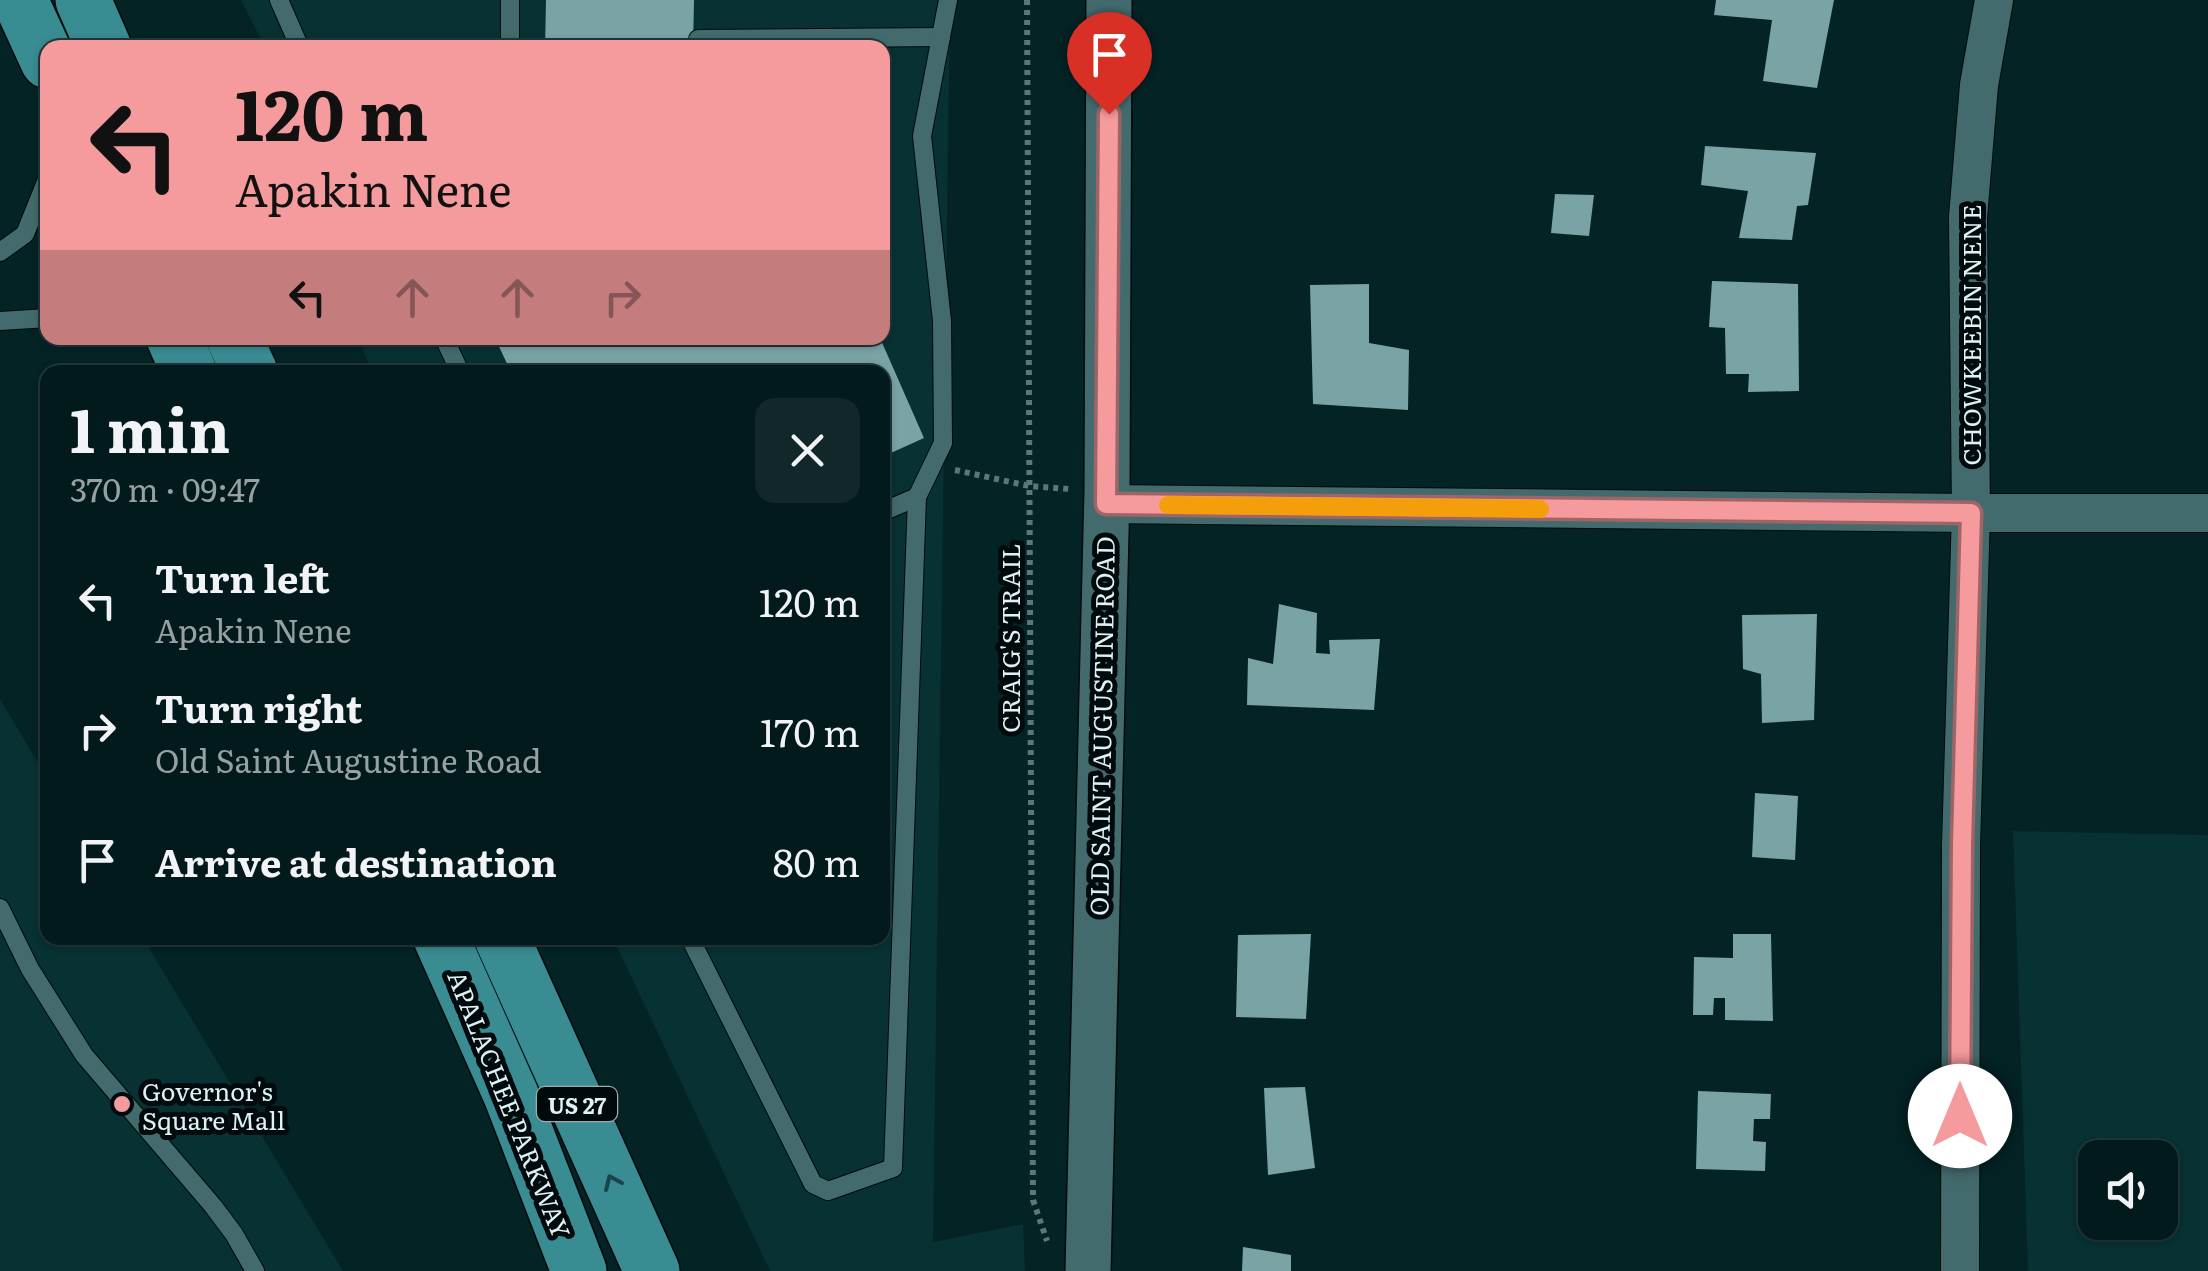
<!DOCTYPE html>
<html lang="en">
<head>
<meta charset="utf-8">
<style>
  :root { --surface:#031a1c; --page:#112729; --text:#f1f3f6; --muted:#97a1a3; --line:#24383b }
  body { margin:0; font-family:Literata,serif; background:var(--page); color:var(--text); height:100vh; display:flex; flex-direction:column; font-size:38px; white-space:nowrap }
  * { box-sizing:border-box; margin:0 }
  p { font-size:32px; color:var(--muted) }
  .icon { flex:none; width:55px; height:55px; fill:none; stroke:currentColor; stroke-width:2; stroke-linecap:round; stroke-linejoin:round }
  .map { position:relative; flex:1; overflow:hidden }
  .drawer { position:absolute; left:40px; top:365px; width:850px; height:580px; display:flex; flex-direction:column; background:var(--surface); border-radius:20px; box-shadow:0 2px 8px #0004,0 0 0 2px var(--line) }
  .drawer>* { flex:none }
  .top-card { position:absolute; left:40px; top:40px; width:850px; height:305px; border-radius:20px; box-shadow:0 2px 8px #0004,0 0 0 2px var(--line); background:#f59b9d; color:#111; overflow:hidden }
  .buttons { position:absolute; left:2078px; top:1140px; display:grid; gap:20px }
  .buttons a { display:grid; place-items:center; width:100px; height:100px; border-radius:20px; background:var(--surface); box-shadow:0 2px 8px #0004,0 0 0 2px var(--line); font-size:50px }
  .pin { position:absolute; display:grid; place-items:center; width:85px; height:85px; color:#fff; margin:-102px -42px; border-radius:50% 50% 50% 0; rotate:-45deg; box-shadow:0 0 10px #0007 }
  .pin .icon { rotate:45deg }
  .me { position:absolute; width:110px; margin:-55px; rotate:0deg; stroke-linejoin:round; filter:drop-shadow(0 0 8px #0008) }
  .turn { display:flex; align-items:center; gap:35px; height:210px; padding:0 30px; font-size:45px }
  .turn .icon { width:130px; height:130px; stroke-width:2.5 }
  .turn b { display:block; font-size:70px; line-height:85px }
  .lanes { display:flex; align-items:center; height:95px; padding:0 30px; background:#0003; justify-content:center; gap:50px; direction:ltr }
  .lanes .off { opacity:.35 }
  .round { display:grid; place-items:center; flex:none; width:105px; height:105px; border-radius:20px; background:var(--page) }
  .overview { display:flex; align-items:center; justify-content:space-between; height:170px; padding:0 30px }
  h1 { font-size:60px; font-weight:700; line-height:75px }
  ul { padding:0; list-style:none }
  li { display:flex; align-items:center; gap:30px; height:130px; padding:0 30px }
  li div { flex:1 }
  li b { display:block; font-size:38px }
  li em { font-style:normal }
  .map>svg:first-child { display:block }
  .built { fill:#083134; fill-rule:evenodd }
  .building { fill:#7aa3a6 }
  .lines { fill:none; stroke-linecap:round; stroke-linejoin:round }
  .service-casing { stroke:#000b0c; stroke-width:20 }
  .minor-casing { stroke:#000b0c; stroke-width:40 }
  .tertiary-casing { stroke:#000b0c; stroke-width:48 }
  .primary-casing { stroke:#000b0c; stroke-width:58 }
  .path { stroke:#5c7779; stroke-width:6; stroke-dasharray:5 5; stroke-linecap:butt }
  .service { stroke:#436b6e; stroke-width:18 }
  .minor { stroke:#436b6e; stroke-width:38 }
  .tertiary { stroke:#436b6e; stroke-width:45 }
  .primary { stroke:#398c92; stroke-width:55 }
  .oneway { stroke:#1a4448 }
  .route-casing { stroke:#9f6566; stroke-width:25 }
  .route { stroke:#f59b9d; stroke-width:18 }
  .slow { stroke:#f59e0b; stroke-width:18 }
  .poi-dot { fill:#f59b9d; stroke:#000a0c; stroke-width:4 }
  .labels { text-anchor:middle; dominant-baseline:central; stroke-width:10; stroke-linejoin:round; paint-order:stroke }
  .shield { fill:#000a0c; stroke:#9bacae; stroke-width:2.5 }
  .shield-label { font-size:22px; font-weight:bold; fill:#ddf2f4 }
  .street-label { font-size:25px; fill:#ddf2f4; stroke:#000a0c }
  .poi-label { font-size:25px; fill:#ddf2f4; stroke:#000a0c; text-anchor:start }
</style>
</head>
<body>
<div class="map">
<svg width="2208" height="1271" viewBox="0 0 2208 1271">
  <rect width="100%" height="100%" fill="#042325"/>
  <!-- built -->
  <g class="built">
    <path d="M241,0H950L933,1242L1023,1224L1025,1271H770L613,938H882V372H372L358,338H882V48L265,47Z"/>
    <path d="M0,699L47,778L48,938H143L343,1271H0Z"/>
    <path d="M2013,831L2208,835V1271H2028ZM2095,1158H2160V1222H2095Z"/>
  </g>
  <!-- building -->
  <g class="building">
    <path d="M546,0H694L693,48H545Z"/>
    <path d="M1716,0H1834L1817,88L1763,81L1772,20L1714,15Z"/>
    <path d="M1705,146L1816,153L1808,205L1797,206L1792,240L1739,238L1748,191L1701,185Z"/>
    <path d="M1555,194L1594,195L1589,236L1551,233Z"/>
    <path d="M1712,281L1798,284L1799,391L1748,392L1749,374H1726L1725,328L1709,327Z"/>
    <path d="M1369,284V343L1409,350L1408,410L1313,404L1310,285Z"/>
    <path d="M495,338H880L924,438L882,457V372H511Z"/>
    <path d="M1279,604L1317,613L1316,653L1330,654L1329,640L1380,639L1374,710L1247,705L1248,658L1273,664Z"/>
    <path d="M1817,614L1814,720L1762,723L1761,674L1743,669L1742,615Z"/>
    <path d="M1755,793L1798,796L1795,860L1752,857Z"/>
    <path d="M1311,934L1306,1019L1236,1017L1238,935Z"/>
    <path d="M1733,934H1771L1773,1021L1725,1020V998H1714L1713,1015H1693L1694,957L1733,958Z"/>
    <path d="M1305,1087L1315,1168L1268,1175L1264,1088Z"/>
    <path d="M1698,1091L1771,1094L1770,1119H1754L1753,1141L1766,1142L1765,1171L1696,1169Z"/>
    <path d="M1243,1247L1291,1255V1271H1242Z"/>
  </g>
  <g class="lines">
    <!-- service casing -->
    <g class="service-casing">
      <g id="service">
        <path d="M279,0L300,48"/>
        <path d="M510,0V48"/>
        <path d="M698,39L941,37"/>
        <path d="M0,252L25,234L48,177"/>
        <path d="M0,321L48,318"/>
        <path d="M444,338L460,372"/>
        <path d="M882,512L917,497"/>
        <path d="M0,908L30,969L84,1055L213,1206L234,1234L255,1271"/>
        <path d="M690,938L813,1184L828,1191L893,1168L917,497L943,443L942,321L922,136L948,0"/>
      </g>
    </g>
    <!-- minor casing -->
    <g class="minor-casing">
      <g id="minor">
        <path d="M1106,504L1971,513H2208"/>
        <path d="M1960,1271L1961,845L1971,513L1968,217L1979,85L1994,0"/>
      </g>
    </g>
    <!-- tertiary casing -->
    <g class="tertiary-casing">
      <path id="tertiary" d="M1088,1271L1107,491L1109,0"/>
    </g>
    <!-- primary casing -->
    <g class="primary-casing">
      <g id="primary">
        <path d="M20,0L48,61"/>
        <path d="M83,0L104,48"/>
        <path d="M174,338L189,372"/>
        <path d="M234,338L250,372"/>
        <path d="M441,938L511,1095L579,1271"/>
        <path d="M502,938L652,1271"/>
      </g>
    </g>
    <!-- path -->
    <g class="path">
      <path d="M1027,0L1033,1200L1047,1241"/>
      <path d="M955,470L1029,486L1070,489"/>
    </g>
    <!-- service -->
    <use href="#service" class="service"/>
    <!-- minor -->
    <use href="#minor" class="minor"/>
    <!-- tertiary -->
    <use href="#tertiary" class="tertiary"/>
    <!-- primary -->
    <use href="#primary" class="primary"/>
  </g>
  <!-- one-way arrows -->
  <defs><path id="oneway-chevron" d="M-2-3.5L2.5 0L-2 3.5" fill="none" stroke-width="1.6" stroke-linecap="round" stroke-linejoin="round" transform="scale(2.5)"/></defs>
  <use class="oneway" href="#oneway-chevron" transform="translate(612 1182) rotate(-114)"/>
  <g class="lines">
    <!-- route casing -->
    <g class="route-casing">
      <path id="route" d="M1109,114L1106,504L1971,513L1962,844L1960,1116"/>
    </g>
    <!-- route -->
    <use href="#route" class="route"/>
    <!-- slow -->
    <path class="slow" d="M1168,505L1540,509"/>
  </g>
  <!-- markers -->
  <circle class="poi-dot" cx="122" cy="1104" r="10"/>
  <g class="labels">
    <!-- shield labels -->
    <rect class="shield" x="537" y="1087" width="80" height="34" rx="8"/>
    <g class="shield-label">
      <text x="577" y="1104">US 27</text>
    </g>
    <!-- street labels -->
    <g class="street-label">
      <text transform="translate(1970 335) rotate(-90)">CHOWKEEBIN NENE</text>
      <text transform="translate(1009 638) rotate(-90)">CRAIG'S TRAIL</text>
      <text transform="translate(1101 726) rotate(-89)">OLD SAINT AUGUSTINE ROAD</text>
      <text transform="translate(510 1104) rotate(68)">APALACHEE PARKWAY</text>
    </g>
    <!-- poi labels -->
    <g class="poi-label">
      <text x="142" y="1090">Governor's<tspan x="142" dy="29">Square Mall</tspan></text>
    </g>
  </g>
</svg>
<div class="buttons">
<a><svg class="icon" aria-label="sound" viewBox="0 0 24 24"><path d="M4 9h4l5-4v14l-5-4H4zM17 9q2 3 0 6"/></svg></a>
</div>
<div class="pin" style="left:1109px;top:114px;background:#d93025"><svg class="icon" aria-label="arrive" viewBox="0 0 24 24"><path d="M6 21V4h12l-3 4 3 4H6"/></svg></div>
<svg class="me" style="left:1960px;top:1116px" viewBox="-20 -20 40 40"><circle r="19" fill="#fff"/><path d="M0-13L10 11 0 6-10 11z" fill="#f59b9d"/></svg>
<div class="top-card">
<div class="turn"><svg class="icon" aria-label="left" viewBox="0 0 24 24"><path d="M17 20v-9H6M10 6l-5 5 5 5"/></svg><div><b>120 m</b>Apakin Nene</div></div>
<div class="lanes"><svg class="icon" aria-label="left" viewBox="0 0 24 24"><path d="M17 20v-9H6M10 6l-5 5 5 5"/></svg><svg class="icon off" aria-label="ahead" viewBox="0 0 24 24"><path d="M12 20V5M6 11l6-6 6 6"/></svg><svg class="icon off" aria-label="ahead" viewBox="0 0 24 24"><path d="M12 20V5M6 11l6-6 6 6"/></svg><svg class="icon off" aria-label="right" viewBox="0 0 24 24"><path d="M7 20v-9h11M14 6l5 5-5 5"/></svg></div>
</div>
<section class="drawer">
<div class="overview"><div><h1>1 min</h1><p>370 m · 09:47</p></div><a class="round"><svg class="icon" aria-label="close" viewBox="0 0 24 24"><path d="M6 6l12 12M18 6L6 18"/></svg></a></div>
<ul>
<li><svg class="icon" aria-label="left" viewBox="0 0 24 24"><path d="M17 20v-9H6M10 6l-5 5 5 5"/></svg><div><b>Turn left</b><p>Apakin Nene</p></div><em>120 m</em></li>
<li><svg class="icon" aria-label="right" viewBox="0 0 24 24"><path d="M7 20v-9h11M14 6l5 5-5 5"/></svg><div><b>Turn right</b><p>Old Saint Augustine Road</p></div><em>170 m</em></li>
<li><svg class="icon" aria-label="arrive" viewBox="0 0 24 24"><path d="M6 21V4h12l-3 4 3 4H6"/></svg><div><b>Arrive at destination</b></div><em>80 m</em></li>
</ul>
</section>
</div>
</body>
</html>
